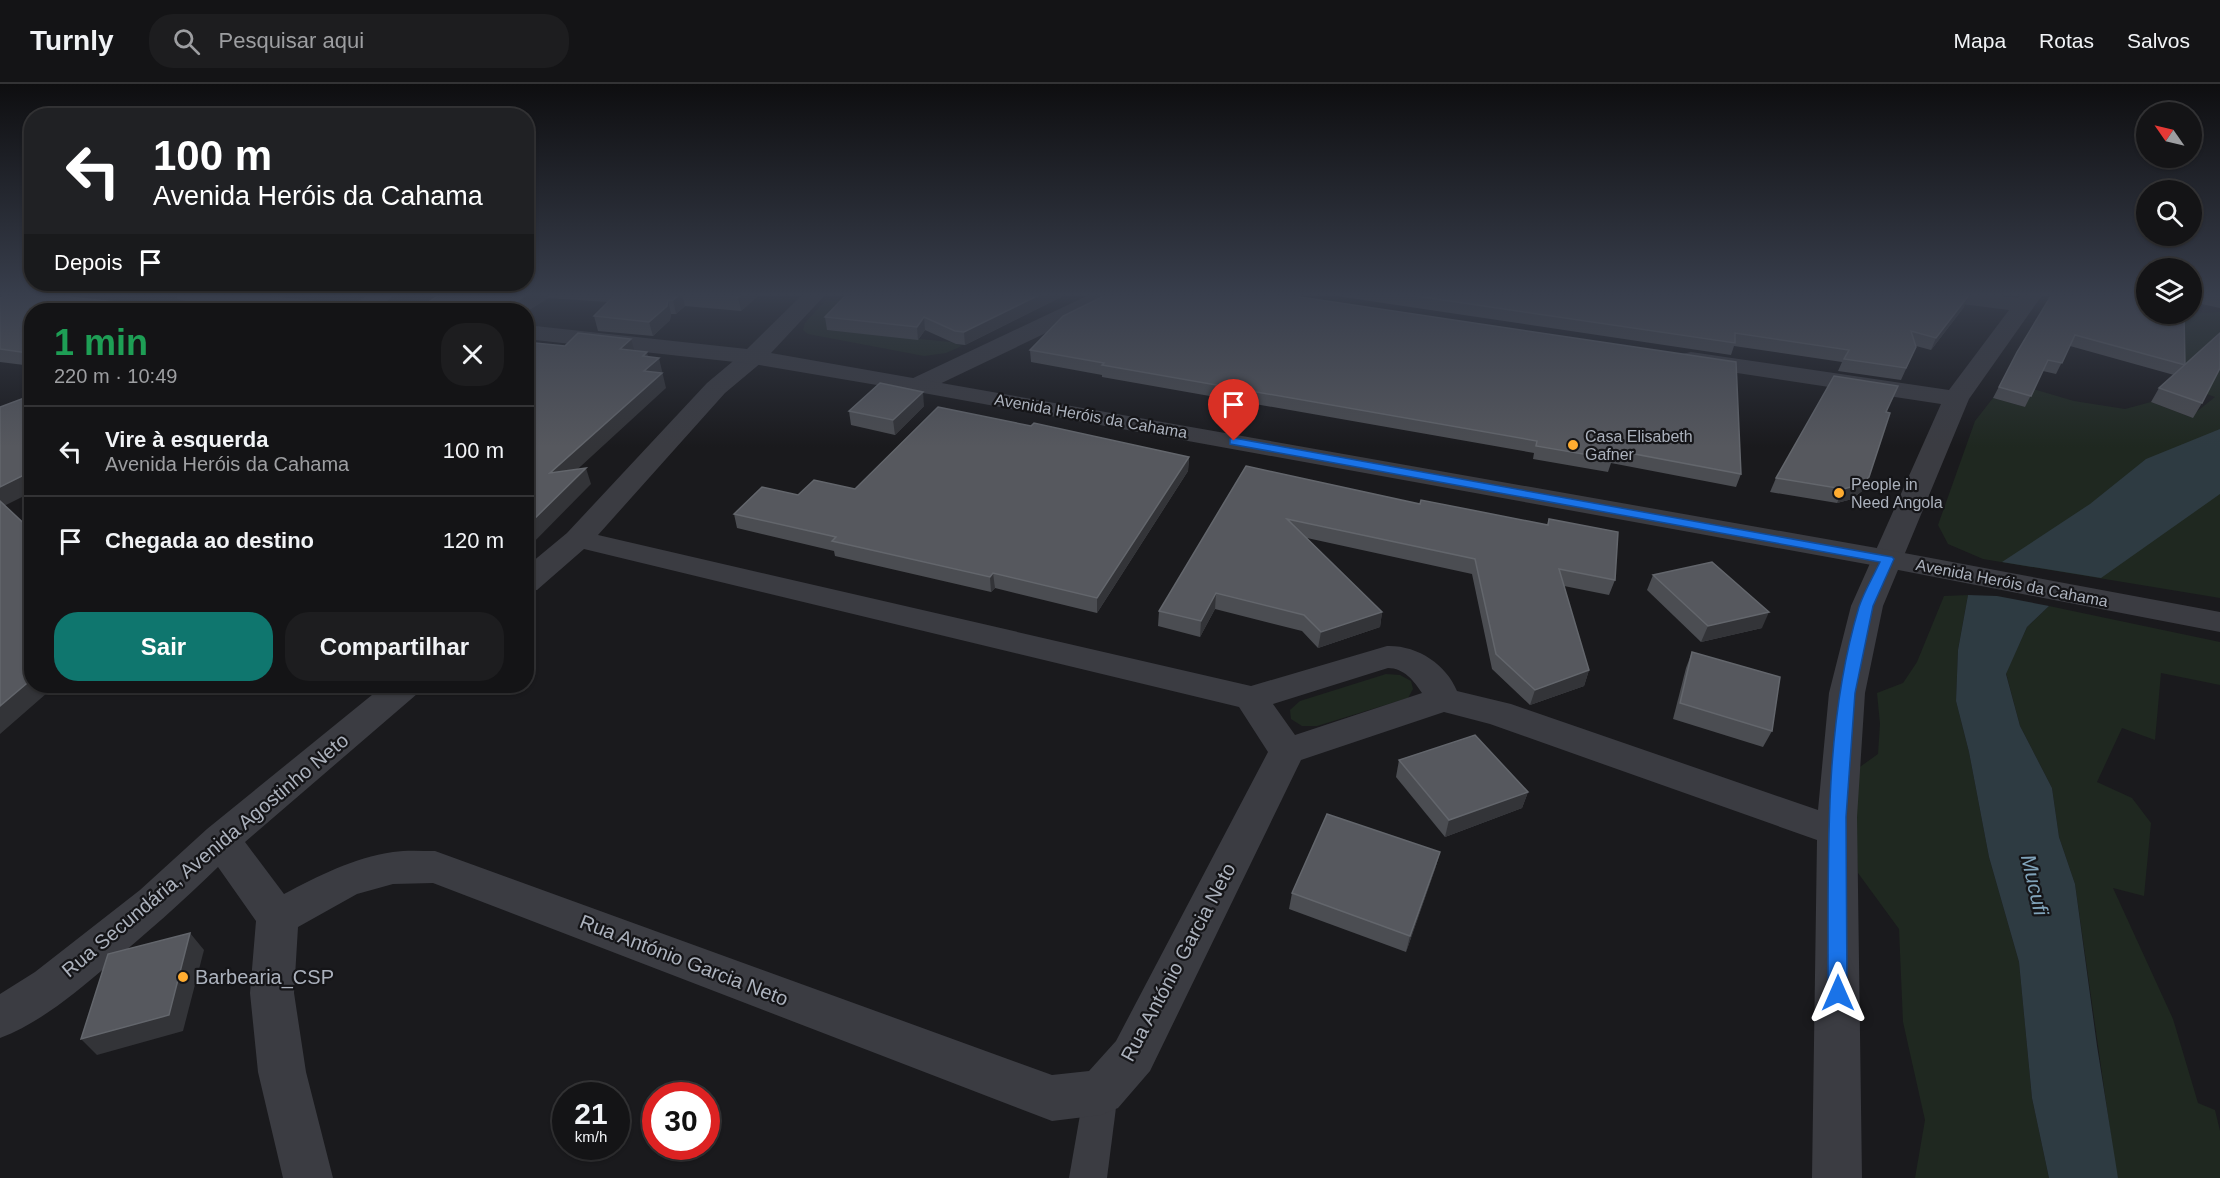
<!DOCTYPE html>
<html lang="pt">
<head>
<meta charset="utf-8">
<style>
  :root { --surface:#141416; --page:#1d1d1f; --text:#f1f3f6; --muted:#9d9ea1; --line:#333335; --accent:#0f766e }
  body { margin:0; font-family:Arial,sans-serif; background:var(--page); color:var(--text); height:100vh; display:flex; flex-direction:column; font-size:22px; white-space:nowrap }
  * { box-sizing:border-box; margin:0 }
  p { font-size:20px; color:var(--muted) }
  .icon { flex:none; width:33px; height:33px; fill:none; stroke:currentColor; stroke-width:2; stroke-linecap:round; stroke-linejoin:round }
  .map { position:relative; flex:1; overflow:hidden }
  .sheet { position:absolute; left:24px; top:219px; width:510px; height:390px; display:flex; flex-direction:column; background:var(--surface); border-radius:24px; box-shadow:0 2px 4px #0004,0 0 0 2px var(--line) }
  .sheet>* { flex:none }
  .hud { position:absolute; left:24px; top:24px; width:510px; height:183px; border-radius:24px; box-shadow:0 2px 4px #0004,0 0 0 2px var(--line); background:#202124; color:#fff; overflow:hidden }
  .needle { width:39px; rotate:304deg }
  .fabs { position:absolute; left:2136px; top:18px; display:grid; gap:12px }
  .fabs a { display:grid; place-items:center; width:66px; height:66px; border-radius:50%; background:var(--surface); box-shadow:0 2px 4px #0004,0 0 0 2px var(--line); font-size:30px }
  .speed { position:absolute; left:552px; top:998px; display:flex; gap:12px; font-size:30px; font-weight:700; text-align:center }
  .speed>* { display:grid; place-content:center; width:78px; height:78px; border-radius:50%; background:var(--surface); box-shadow:0 2px 4px #0004,0 0 0 2px var(--line); line-height:1 }
  .speed small { font-size:15px; font-weight:400 }
  .speed .limit { border:9px solid #d22; background:#fff; color:#111 }
  .pin { position:absolute; display:grid; place-items:center; width:51px; height:51px; color:#fff; margin:-62px -26px; border-radius:50% 50% 50% 0; rotate:-45deg; box-shadow:0 0 6px #0007 }
  .pin .icon { rotate:45deg }
  .me { position:absolute; width:66px; margin:-33px; rotate:0deg; stroke-linejoin:round; filter:drop-shadow(0 0 4px #0008) }
  .turn { display:flex; align-items:center; gap:21px; height:126px; padding:0 30px; font-size:27px }
  .turn .icon { width:78px; height:78px; stroke-width:2.5 }
  .turn b { display:block; font-size:42px; line-height:51px }
  .then { display:flex; align-items:center; height:57px; padding:0 30px; background:#0003; gap:12px; font-size:22px }
  .round { display:grid; place-items:center; flex:none; width:63px; height:63px; border-radius:24px; background:var(--page) }
  .overview { display:flex; align-items:center; justify-content:space-between; height:102px; padding:0 30px }
  h1 { font-size:36px; font-weight:600; line-height:45px; color:#1e9e55 }
  .button { display:flex; gap:12px; margin-top:auto; padding:12px 30px }
  .button a { flex:1; height:69px; border-radius:24px; background:var(--accent); color:#fff; font-size:24px; font-weight:600; line-height:69px; text-align:center }
  .button a+a { background:var(--page); color:var(--text) }
  ul { padding:0; list-style:none }
  li { display:flex; align-items:center; gap:18px; height:90px; padding:0 30px; border-top:2px solid var(--line) }
  li div { flex:1 }
  li b { display:block; font-size:22px }
  li em { font-style:normal }
  header { display:flex; align-items:center; gap:36px; box-sizing:border-box; height:84px; padding:0 30px; background:var(--surface); border-bottom:2px solid var(--line) }
  header strong { font-size:28px }
  nav { display:flex; gap:33px; margin-inline-start:auto; font-size:21px }
  .search { width:420px; height:54px; background:var(--page); display:flex; align-items:center; gap:15px; box-sizing:border-box; padding:0 21px; border-radius:24px; color:var(--muted); font-size:22px }
  .map>svg:first-child { display:block }
  .green { fill:#1f2820 }
  .water { fill:#2e3b42 }
  .lines { fill:none; stroke-linecap:round; stroke-linejoin:round }
  .path { stroke:#414449; stroke-width:4; stroke-dasharray:3 4.5; stroke-linecap:butt }
  .service { fill:#3b3c42; fill-rule:evenodd }
  .minor { fill:#3b3c42; fill-rule:evenodd }
  .tertiary { fill:#3b3c42; fill-rule:evenodd }
  .wall { fill:#4b4d52 }
  .shaded-wall { fill:#333438 }
  .building { fill:#56585e; stroke:#63666c; stroke-width:1.5 }
  .route { fill:#1a73e8; stroke:#114b97; stroke-width:1.5 }
  .poi-dot { fill:#ffac30; stroke:#151518; stroke-width:2 }
  .labels { text-anchor:middle; dominant-baseline:central; stroke-width:4.5; stroke-linejoin:round; paint-order:stroke }
  .street-label { font-size:16px; fill:#acb2bd; stroke:#151518 }
  .poi-label { font-size:16px; fill:#acb2bd; stroke:#151518; text-anchor:start }
  .near-street-label { font-size:20px; fill:#acb2bd; stroke:#151518 }
  .near-poi-label { font-size:20px; fill:#acb2bd; stroke:#151518; text-anchor:start }
  .near-water-label { font-size:21px; font-style:italic; fill:#80a3ba; stroke:#151518 }
</style>
</head>
<body>
<header>
<strong>Turnly</strong>
<div class="search"><svg class="icon" aria-label="search" viewBox="0 0 24 24"><circle cx="10" cy="10" r="6"/><path d="M15 15l6 6"/></svg>Pesquisar aqui</div>
<nav><a>Mapa</a><a>Rotas</a><a>Salvos</a></nav>
</header>
<div class="map">
<svg width="2220" height="1094" viewBox="0 0 2220 1094">
  <rect width="100%" height="100%" fill="#1a1a1d"/>
  <!-- green -->
  <g class="green">
    <path d="M826,216L852,219L828,246L951,258L962,262L946,269L924,272L808,250L803,246L805,239Z"/>
    <path d="M2220,228V514L1983,475L1948,460L1938,441L1975,337L1993,314L2025,323L2033,305L2074,317L2125,325L2151,318L2190,333L2215,313L2173,298L2209,301L2110,261L2168,230Z"/>
    <path d="M1968,511L1958,566L1956,617L1969,668L1989,773L2019,878L2032,1014L2049,1094H1915L1925,1036L1903,938L1899,845L1858,789L1854,729L1857,685L1878,670L1880,640L1877,609L1903,599L1917,578L1944,512Z"/>
    <path d="M2049,522L2220,558V601L2161,589L2155,656L2122,644L2097,698L2132,714L2151,739L2144,812L2113,804L2173,935L2198,1019L2215,1026L2220,1047V1094H2118L2116,1088L2075,800L2059,753L2052,704L2020,642L2006,589L2027,543Z"/>
    <path d="M1386,590L1400,591L1411,597L1413,605L1408,614L1317,642H1302L1291,635L1290,626L1300,617Z"/>
  </g>
  <!-- water -->
  <g class="water">
    <path d="M2220,345V410L2101,494L2002,478L2090,420L2146,375Z"/>
    <path d="M1968,511L1997,512L2049,522L2027,543L2006,590L2020,642L2052,704L2059,753L2075,800L2097,962L2118,1094H2049L2032,1014L2019,878L1989,773L1969,668L1956,617L1958,566Z"/>
  </g>
  <g class="lines">
    <!-- path -->
    <path class="path" d="M22,443L32,442"/>
    <!-- service -->
    <path class="service" d="M1101,992L1113,996L1118,1008L1107,1094H1069L1084,1008L1089,996Z"/>
    <!-- minor -->
    <g class="minor">
      <path d="M1091,210H1120L1117,215L927,306L918,308L909,306L906,301L909,296Z"/>
      <path d="M1927,210H1987L2018,214L2021,210H2043L1969,315L1883,522L1865,609L1857,733L1862,1094H1812L1817,756L1490,640L1444,628L1301,676L1150,987L1118,1024L1101,1031L1052,1037L433,799L393,800L357,810L298,843L294,909L306,988L333,1094H283L258,988L250,909L256,837L218,783C182,818 146,850 107,882C75,909 40,939 0,954V910L35,888L140,806L207,745L383,602H422L417,610L245,758L284,810C318,792 353,774 393,768C406,766 421,767 435,767L1052,991L1089,987L1116,957L1268,668L1239,623L584,465L537,506L526,508V483L567,449L707,299L744,268L753,266L762,268L765,273L762,278L725,309L598,451L1251,602L1387,562C1417,561 1446,580 1457,607L1511,620L1818,726L1829,609L1851,522L1941,320L1691,282L1682,280L1679,275L1682,270L1691,268L1949,306L2009,226L1938,217L1930,215ZM1388,584C1404,584 1414,597 1422,609L1295,651L1273,620Z"/>
    </g>
    <!-- tertiary -->
    <g class="tertiary">
      <path d="M175,210H248L335,219L343,221L346,226H277L186,217L178,215Z"/>
      <path d="M370,210H396L375,226H349L352,221Z"/>
      <path d="M803,210H826L771,269L1888,466L2220,528V548L1888,484L918,308L753,280L526,255V241L747,265Z"/>
    </g>
  </g>
  <!-- wall -->
  <g class="wall">
    <path d="M441,210H760L741,227L685,222L676,230H671L670,236L653,252L598,247L594,232L608,218L548,214L526,228V226Z"/>
    <path d="M1067,210L965,261L956,260L925,246L918,256L827,246L825,233Z"/>
    <path d="M1108,210L1741,390L1736,403L1611,379L1608,388L1533,375L1534,369L1102,293V291L1031,278L1030,266Z"/>
    <path d="M1323,210H1963L1964,223L1931,266L1916,262V263L1901,296L1838,287L1842,278L1734,262L1731,271Z"/>
    <path d="M2052,210L2185,281L2202,319L2193,334L2151,318L2159,304L2174,291L2070,262L2056,290L2043,287L2025,323L1993,314L2017,268Z"/>
    <path d="M2192,210H2220V224L2192,218Z"/>
    <path d="M0,214L125,219L130,226H32V282L0,278Z"/>
    <path d="M924,322L895,351L851,341L849,327Z"/>
    <path d="M1886,328L1862,407L1852,415L1837,419L1770,408L1776,394Z"/>
    <path d="M1031,342L1189,373L1188,387L1097,529L995,504L991,508L835,472L834,467L737,444L734,430L798,411L855,405Z"/>
    <path d="M1246,382L1420,420L1547,441L1549,435L1615,496L1609,511L1564,502L1589,586L1584,602L1530,621L1492,585L1472,490L1307,454L1382,528L1380,543L1318,564L1302,547L1215,525L1200,553L1158,542L1159,527Z"/>
    <path d="M1653,491L1762,544L1701,558L1647,506Z"/>
    <path d="M1692,568L1772,647L1763,663L1673,635L1686,584Z"/>
    <path d="M1399,676L1528,708L1522,724L1445,753L1396,693Z"/>
    <path d="M1440,768L1435,785L1406,868L1289,825L1292,809Z"/>
  </g>
  <!-- shaded-wall -->
  <g class="shaded-wall">
    <path d="M528,210H547L548,214L526,228V226H503Z"/>
    <path d="M680,210H682L685,222L676,230L673,216Z"/>
    <path d="M742,210H760L741,227L738,213Z"/>
    <path d="M1041,210H1067L965,261L964,248Z"/>
    <path d="M1969,211L1964,223L1931,266L1936,254Z"/>
    <path d="M668,216L671,230L670,236L653,252L649,238Z"/>
    <path d="M125,219L130,226H111Z"/>
    <path d="M924,233L925,246L918,256L917,243Z"/>
    <path d="M631,255L635,269L620,265Z"/>
    <path d="M647,268L650,282L659,274L666,304L556,405L550,389L644,287L643,272Z"/>
    <path d="M923,308L924,322L895,351L893,336Z"/>
    <path d="M1189,373L1188,387L1097,529V514Z"/>
    <path d="M586,384L591,400L526,466V443Z"/>
    <path d="M32,387V408L2,423L0,421V403Z"/>
    <path d="M1869,393L1862,407L1852,415L1837,419L1843,405Z"/>
    <path d="M993,489L995,504L991,508L990,493Z"/>
    <path d="M1216,509L1215,525L1200,553L1201,537Z"/>
    <path d="M1382,528L1380,543L1318,564L1321,548Z"/>
    <path d="M1769,528L1762,544L1701,558L1708,542Z"/>
    <path d="M1589,586L1584,602L1530,621L1535,606Z"/>
    <path d="M32,595V602H55L0,650V622Z"/>
    <path d="M1528,708L1522,724L1445,753L1449,736Z"/>
    <path d="M1440,768L1435,785L1406,868L1410,852Z"/>
    <path d="M190,849L204,866L183,947L97,971L81,955Z"/>
  </g>
  <!-- building -->
  <g class="building">
    <path d="M9,210H41L125,219L111,226H32V267L28,269L0,265V214Z"/>
    <path d="M441,210H528L503,226H416Z"/>
    <path d="M616,210H680L673,216H668L667,222L649,238L594,232Z"/>
    <path d="M700,210H742L738,213Z"/>
    <path d="M847,210H1041L964,248L955,247L924,233L917,243L825,233Z"/>
    <path d="M1108,210H1280L1736,278L1741,390L1613,366L1612,375L1536,362L1537,357L1102,281L1104,279L1030,266L1063,232Z"/>
    <path d="M1402,210H1963L1969,211L1936,254L1911,247L1916,263L1906,284L1844,275L1849,266L1735,249V259Z"/>
    <path d="M2052,210H2146V230H2184L2185,281L2075,251L2062,279L2048,276L2031,312L1999,303L2017,268Z"/>
    <path d="M2207,210H2220V213Z"/>
    <path d="M578,249L631,255L620,265L647,268L643,272L659,274L644,287L662,289L550,389L586,384L526,443V258L565,262Z"/>
    <path d="M2220,249V284L2202,319L2159,304Z"/>
    <path d="M1834,292L1898,302L1886,328L1890,329L1869,393L1859,401L1843,405L1776,394Z"/>
    <path d="M880,299L923,308L893,336L849,327Z"/>
    <path d="M32,311V387L0,403V323Z"/>
    <path d="M938,323L1031,342L1034,339L1189,373L1097,514L993,489L990,493L832,457L836,453L734,430L762,403L798,411L814,396L855,405Z"/>
    <path d="M1246,382L1420,420L1421,416L1548,441L1549,435L1618,448L1615,496L1559,485L1589,586L1535,606L1496,570L1475,475L1287,435L1382,528L1321,548L1304,531L1216,509L1201,537L1159,527Z"/>
    <path d="M0,417L32,447V595L0,622Z"/>
    <path d="M1712,478L1769,528L1708,542L1653,491Z"/>
    <path d="M1692,568L1780,593L1772,647L1680,619Z"/>
    <path d="M1475,651L1528,708L1449,736L1399,676Z"/>
    <path d="M1327,730L1440,768L1410,852L1292,809Z"/>
    <path d="M190,849L169,931L81,955L108,870Z"/>
  </g>
  <!-- sky -->
  <linearGradient id="sky" x2="0" y2="1"><stop stop-color="#0e0e10"/><stop offset="0.58" stop-color="#383e4c"/><stop offset="1" stop-color="#383e4c" stop-opacity="0"/></linearGradient>
  <rect width="2220" height="363" fill="url(#sky)"/>
  <!-- route -->
  <path class="route" d="M1234,354L1892,473L1894,475L1873,522L1855,609L1846,733L1847,909L1844,915L1838,918L1831,915L1828,909C1829,782 1822,647 1859,523C1864,508 1873,493 1880,478L1230,360V355Z"/>
  <!-- markers -->
  <g class="poi-dot">
    <circle cx="1573" cy="361" r="6"/>
    <circle cx="1839" cy="409" r="6"/>
    <circle cx="183" cy="893" r="6"/>
  </g>
  <g class="labels">
    <!-- street labels -->
    <g class="street-label">
      <text transform="translate(1091 332) rotate(10)">Avenida Heróis da Cahama</text>
      <text transform="translate(2012 499) rotate(11)">Avenida Heróis da Cahama</text>
    </g>
    <!-- poi labels -->
    <g class="poi-label">
      <text x="1585" y="352">Casa Elisabeth<tspan x="1585" dy="18">Gafner</tspan></text>
      <text x="1851" y="400">People in<tspan x="1851" dy="18">Need Angola</tspan></text>
    </g>
    <!-- near-street labels -->
    <g class="near-street-label">
      <text transform="translate(205 771) rotate(-40)">Rua Secundária, Avenida Agostinho Neto</text>
      <text transform="translate(684 876) rotate(21)">Rua António Garcia Neto</text>
      <text transform="translate(1178 878) rotate(-62)">Rua António Garcia Neto</text>
    </g>
    <!-- near-poi labels -->
    <g class="near-poi-label">
      <text x="195" y="893">Barbearia_CSP</text>
    </g>
    <!-- near-water labels -->
    <g class="near-water-label">
      <text transform="translate(2035 801) rotate(77)">Mucufi</text>
    </g>
  </g>
</svg>
<div class="fabs">
<a><svg class="needle" viewBox="-14 -14 28 28"><path d="M0-13l5 13h-10z" fill="#e53935"/><path d="M0 13l5-13h-10z" fill="#9d9ea1"/></svg></a>
<a><svg class="icon" aria-label="search" viewBox="0 0 24 24"><circle cx="10" cy="10" r="6"/><path d="M15 15l6 6"/></svg></a>
<a><svg class="icon" aria-label="layers" viewBox="0 0 24 24"><path d="M12 4l9 5-9 5-9-5zM3 14l9 5 9-5"/></svg></a>
</div>
<div class="speed"><div>21<small>km/h</small></div><div class="limit">30</div></div>
<div class="pin" style="left:1234px;top:357px;background:#d93025"><svg class="icon" aria-label="arrive" viewBox="0 0 24 24"><path d="M6 21V4h12l-3 4 3 4H6"/></svg></div>
<svg class="me" style="left:1838px;top:909px" viewBox="-20 -20 40 40"><path d="M0-17L14 15 0 8-14 15z" fill="#1a73e8" stroke="#fff" stroke-width="4"/></svg>
<div class="hud">
<div class="turn"><svg class="icon" aria-label="left" viewBox="0 0 24 24"><path d="M17 20v-9H6M10 6l-5 5 5 5"/></svg><div><b>100 m</b>Avenida Heróis da Cahama</div></div>
<div class="then">Depois<svg class="icon" aria-label="arrive" viewBox="0 0 24 24"><path d="M6 21V4h12l-3 4 3 4H6"/></svg></div>
</div>
<section class="sheet">
<div class="overview"><div><h1>1 min</h1><p>220 m · 10:49</p></div><a class="round"><svg class="icon" aria-label="close" viewBox="0 0 24 24"><path d="M6 6l12 12M18 6L6 18"/></svg></a></div>
<ul>
<li><svg class="icon" aria-label="left" viewBox="0 0 24 24"><path d="M17 20v-9H6M10 6l-5 5 5 5"/></svg><div><b>Vire à esquerda</b><p>Avenida Heróis da Cahama</p></div><em>100 m</em></li>
<li><svg class="icon" aria-label="arrive" viewBox="0 0 24 24"><path d="M6 21V4h12l-3 4 3 4H6"/></svg><div><b>Chegada ao destino</b></div><em>120 m</em></li>
</ul>
<div class="button"><a>Sair</a><a>Compartilhar</a></div>
</section>
</div>
</body>
</html>
